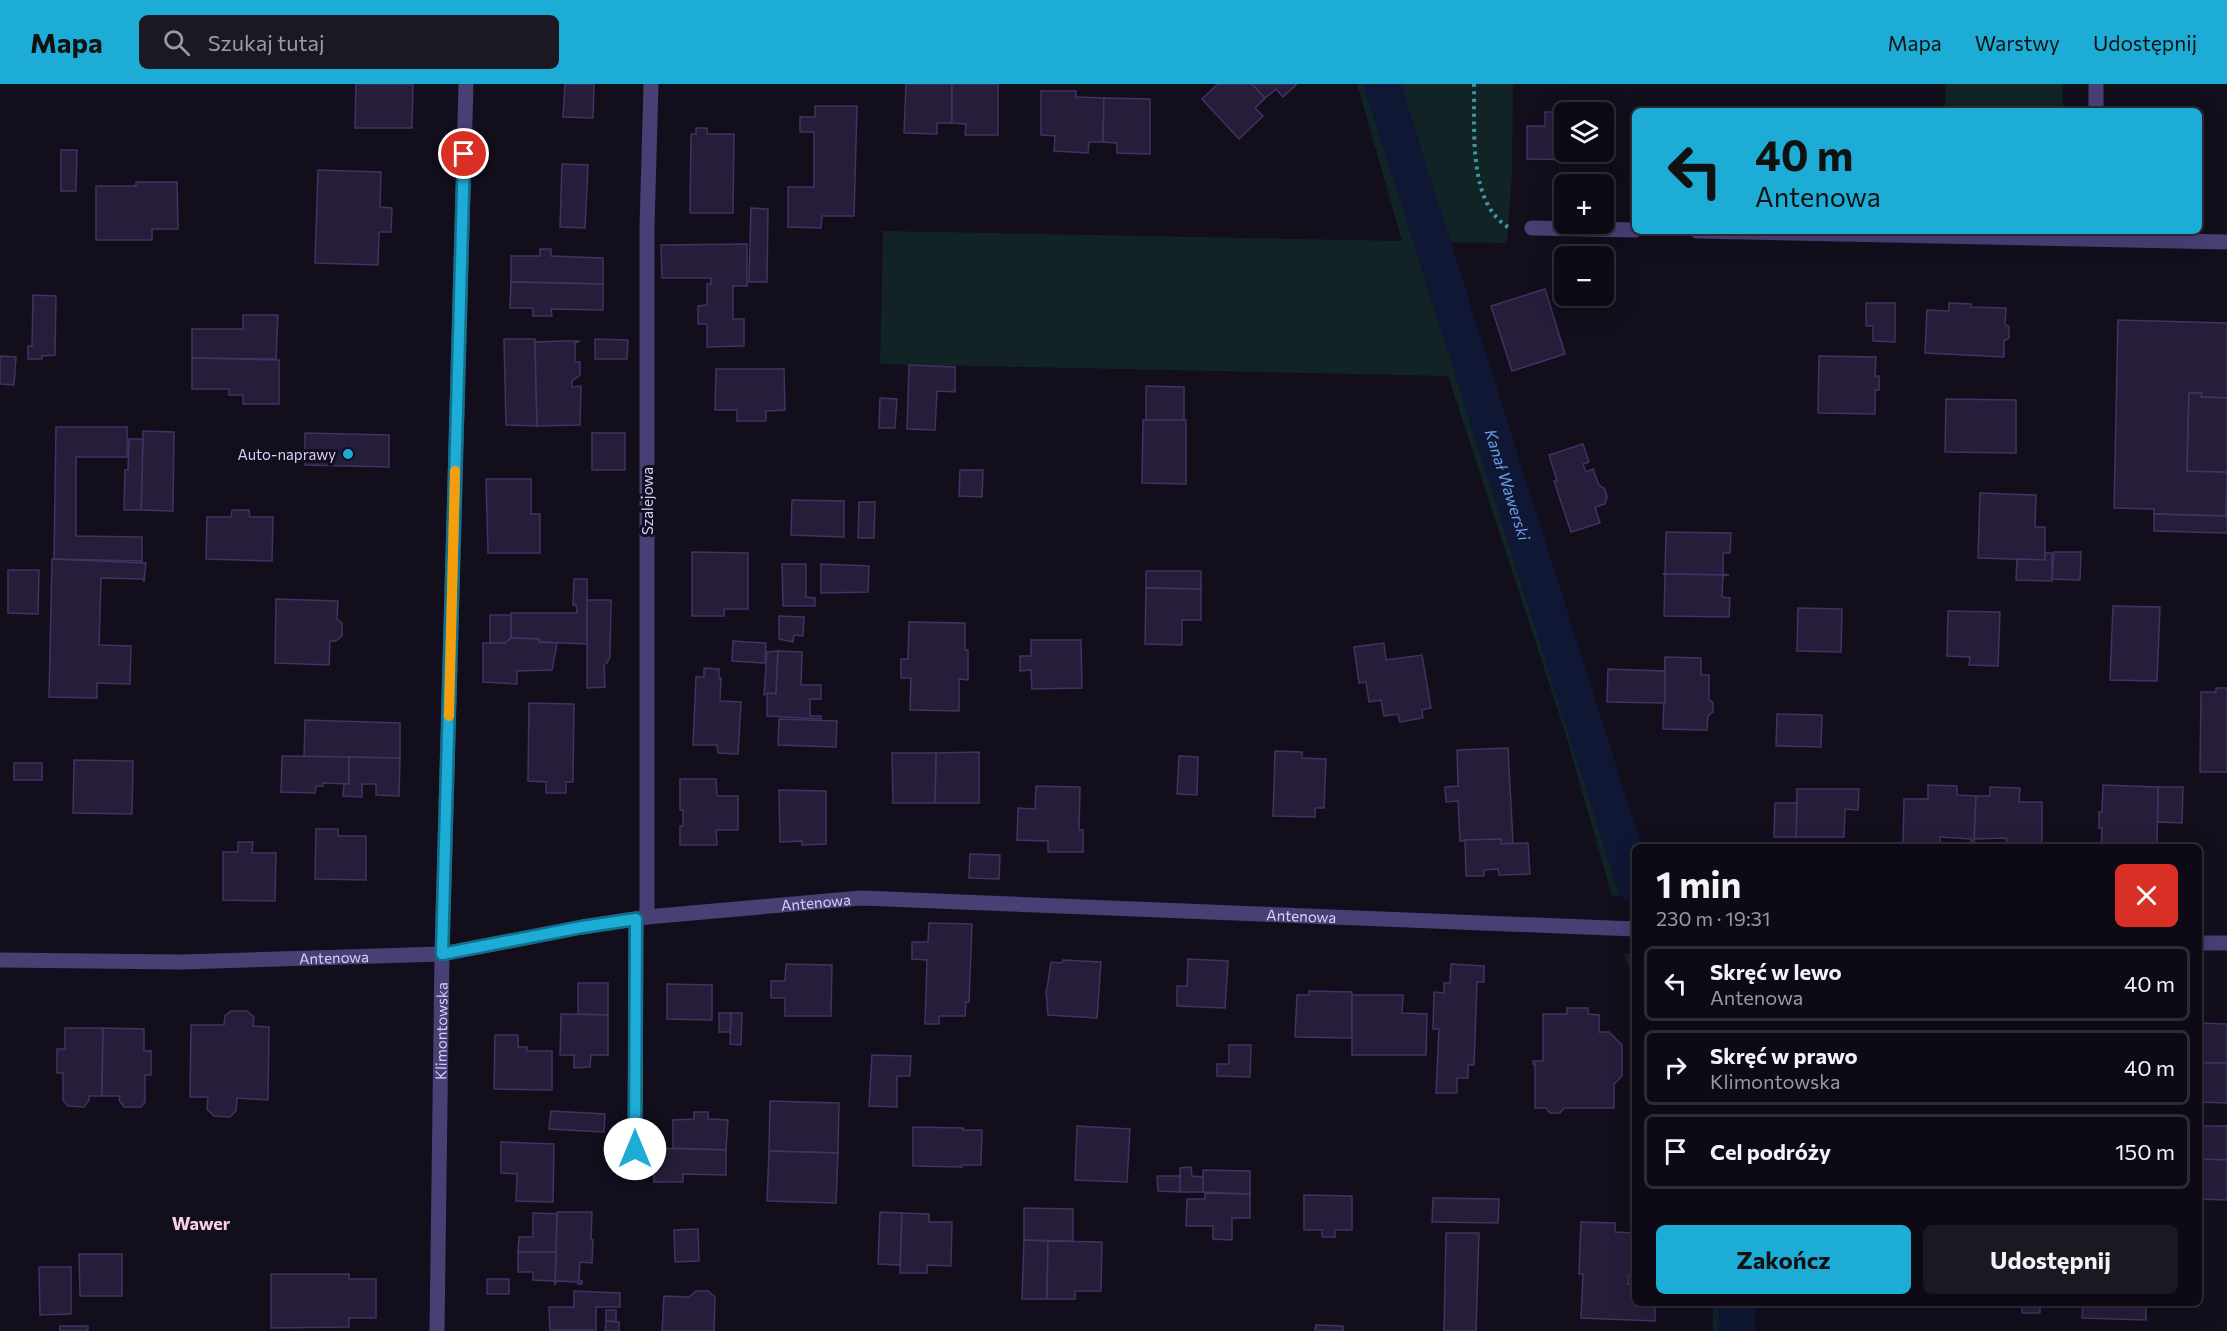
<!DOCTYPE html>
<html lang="pl">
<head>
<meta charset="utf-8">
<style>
  :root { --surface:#0e0a15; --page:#1c1822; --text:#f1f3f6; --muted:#9b9aa0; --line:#2e2b34; --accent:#1dacd6 }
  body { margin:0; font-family:Commissioner,sans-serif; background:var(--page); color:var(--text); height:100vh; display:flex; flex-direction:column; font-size:22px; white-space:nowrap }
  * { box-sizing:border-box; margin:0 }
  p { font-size:20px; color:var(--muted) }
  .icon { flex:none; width:33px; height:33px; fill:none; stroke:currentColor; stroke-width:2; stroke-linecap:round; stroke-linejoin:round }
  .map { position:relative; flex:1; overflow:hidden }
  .drawer { position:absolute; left:1632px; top:760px; width:570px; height:462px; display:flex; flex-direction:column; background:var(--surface); border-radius:9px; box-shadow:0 6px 24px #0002,0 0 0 2px var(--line) }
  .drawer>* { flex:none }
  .top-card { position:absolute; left:1632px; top:24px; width:570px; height:126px; border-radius:9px; box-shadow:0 6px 24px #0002,0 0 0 2px var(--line); background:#1dacd6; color:#111; overflow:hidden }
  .fabs { position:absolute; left:1554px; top:18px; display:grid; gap:12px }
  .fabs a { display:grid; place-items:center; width:60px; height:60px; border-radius:9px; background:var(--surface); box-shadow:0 6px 24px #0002,0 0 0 2px var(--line); font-size:30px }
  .pin { position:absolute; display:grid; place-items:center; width:51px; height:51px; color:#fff; margin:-26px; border:3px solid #fff; border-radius:50%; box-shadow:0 2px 6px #0007 }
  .me { position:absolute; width:66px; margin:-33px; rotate:0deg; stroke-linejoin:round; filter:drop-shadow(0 0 4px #0008) }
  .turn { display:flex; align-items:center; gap:21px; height:126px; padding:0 24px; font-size:27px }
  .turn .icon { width:78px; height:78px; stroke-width:2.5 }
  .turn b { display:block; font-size:42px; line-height:51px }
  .round { display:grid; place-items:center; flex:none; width:63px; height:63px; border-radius:9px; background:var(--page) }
  .head { display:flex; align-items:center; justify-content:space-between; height:102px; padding:0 24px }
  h1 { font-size:36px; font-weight:700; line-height:45px }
  .action { display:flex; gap:12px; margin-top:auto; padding:12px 24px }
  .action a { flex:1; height:69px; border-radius:9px; background:var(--accent); color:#111; font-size:24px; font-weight:700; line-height:69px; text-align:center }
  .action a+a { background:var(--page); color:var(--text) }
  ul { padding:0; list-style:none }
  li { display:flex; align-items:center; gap:18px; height:75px; margin:0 12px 9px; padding:0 12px; border:3px solid var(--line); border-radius:9px }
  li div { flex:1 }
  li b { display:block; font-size:22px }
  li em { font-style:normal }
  header { display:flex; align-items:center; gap:36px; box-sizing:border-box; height:84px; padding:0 30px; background:var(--accent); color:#111 }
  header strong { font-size:28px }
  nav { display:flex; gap:33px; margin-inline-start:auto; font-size:21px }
  .search { width:420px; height:54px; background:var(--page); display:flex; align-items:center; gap:15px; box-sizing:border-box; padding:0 21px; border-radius:9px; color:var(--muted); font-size:22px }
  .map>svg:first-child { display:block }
  .green { fill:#122325 }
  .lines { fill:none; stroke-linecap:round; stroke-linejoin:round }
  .canal { stroke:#0f1734; stroke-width:36 }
  .building { fill:#261d3a; stroke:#423263; stroke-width:1.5 }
  .path { stroke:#3c999f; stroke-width:4; stroke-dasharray:3 4.5; stroke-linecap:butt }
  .minor { stroke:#483f75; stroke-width:15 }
  .route-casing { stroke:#13708b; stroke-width:15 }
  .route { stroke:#1dacd6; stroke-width:10 }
  .slow { stroke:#f59e0b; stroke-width:10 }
  .poi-dot { fill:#1dacd6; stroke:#120e1c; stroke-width:2 }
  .labels { text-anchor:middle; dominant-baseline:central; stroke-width:6; stroke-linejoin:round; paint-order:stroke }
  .poi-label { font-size:15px; fill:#d9cff8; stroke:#120e1c; text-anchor:end }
  .street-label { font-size:15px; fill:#d9cff8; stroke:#120e1c }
  .water-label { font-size:16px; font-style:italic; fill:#6b9feb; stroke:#120e1c }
  .quarter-label { font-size:18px; font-weight:bold; fill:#f9d1e5; stroke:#120e1c }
</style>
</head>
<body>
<header>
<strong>Mapa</strong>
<div class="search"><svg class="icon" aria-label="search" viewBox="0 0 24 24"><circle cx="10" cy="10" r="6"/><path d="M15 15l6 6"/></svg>Szukaj tutaj</div>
<nav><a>Mapa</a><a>Warstwy</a><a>Udostępnij</a></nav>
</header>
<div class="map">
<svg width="2227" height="1247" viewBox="0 0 2227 1247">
  <rect width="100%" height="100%" fill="#120e1c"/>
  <!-- green -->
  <g class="green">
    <path d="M1357,0H1513L1512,89L1507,159L1441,158L1635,767V812H1612L1565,648L1448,292L880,280L883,147L1402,157Z"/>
    <rect x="1945" y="0" width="118" height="27"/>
    <path d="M1624,869L1635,870V903Z"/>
    <path d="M1713,1220H1751L1750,1247H1713Z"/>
  </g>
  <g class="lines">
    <!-- canal -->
    <g class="canal">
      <path id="s1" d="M1382,0L1635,801"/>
      <path d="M1736,1247L1737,1220"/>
    </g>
  </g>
  <!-- building -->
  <g class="building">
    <path d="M356,0H413L412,44H355Z"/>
    <path d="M565,0H594L593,34L563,33Z"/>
    <path d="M906,0H952V39H937V50L904,49Z"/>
    <path d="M952,0H998V51H965L966,40L952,39Z"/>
    <path d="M1218,0H1252L1265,14L1255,24L1263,32L1239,55L1202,15Z"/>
    <path d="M1252,0H1297L1283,13L1276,5L1265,14Z"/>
    <path d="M1041,7H1076V13L1104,14L1103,58H1089L1088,69L1054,67L1055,52L1041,51Z"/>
    <path d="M1104,14L1150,15V70L1117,69V59L1103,58Z"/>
    <path d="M815,22H857L854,132H822L821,144L788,143V103H814V48H800V33H815Z"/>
    <path d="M1545,28H1587H1564V68H1594L1593,76L1527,75V42H1545Z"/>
    <path d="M696,44H707V50H734L733,129H690L691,50H696Z"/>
    <path d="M61,66H77L76,107H61Z"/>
    <path d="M562,80L588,81L585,144L560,143Z"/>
    <path d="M318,86L381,88L380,123L392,124L391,148H379L378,181L315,179Z"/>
    <path d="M136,98H177L178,145H152V156H96V102H136Z"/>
    <path d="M751,124L768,125L767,198H749Z"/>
    <path d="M747,160V202H733V235H744V262L707,263V240H698V222L707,221V200H711V194H662L661,161Z"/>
    <path d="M540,165H551V172L603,174V200L511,198V172H540Z"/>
    <path d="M511,198L603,200V226L551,225L552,232H533V224H510Z"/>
    <path d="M1545,205L1565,270L1512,287L1491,222Z"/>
    <path d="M33,211L56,212L55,271L42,272V275H28V262H32Z"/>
    <path d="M1866,219H1895V258L1873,257V242H1866Z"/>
    <path d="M1949,219L1971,220V223L2006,224L2005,240L2009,243V254L2004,257V273L1925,269L1927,226L1949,227Z"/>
    <path d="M243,231H278L276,275L192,274V245H243Z"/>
    <path d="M2118,236L2227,239V314L2201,313L2202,309H2189L2187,383V387L2227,388L2226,432L2154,430V425L2114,424Z"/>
    <path d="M504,255H535L537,342L506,341Z"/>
    <path d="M595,255L628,256L627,275H595Z"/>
    <path d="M566,257H580L575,259V278H580V291L572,297V303L581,302L580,341L537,342L535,258Z"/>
    <path d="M0,272L16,273L14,301L0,300Z"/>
    <path d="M1819,272L1876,273L1875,292H1879V306H1875V330L1818,329Z"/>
    <path d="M192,274L279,276V320H243V311H229V305H192Z"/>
    <path d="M909,281L955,283V308L937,307L935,346L907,345Z"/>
    <path d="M716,285H784L785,326L766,327V337H737V326H715Z"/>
    <path d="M1146,302L1184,303V336H1146Z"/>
    <path d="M2189,309H2202L2201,313L2227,314V388L2187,387Z"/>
    <path d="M880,314L897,315L895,344H879Z"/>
    <path d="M1946,315L2016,316V369L1945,368Z"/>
    <path d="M1143,336H1186V400L1142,399Z"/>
    <path d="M56,343H127V373H76V452L142,453V477L54,475Z"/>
    <path d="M143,347L174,348L173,427L141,426Z"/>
    <path d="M305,349L389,351V383L305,381Z"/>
    <rect x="592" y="349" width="33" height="37"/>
    <path d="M129,355H143L141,426H124L125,386H128Z"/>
    <path d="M1583,360L1589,378L1583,380L1586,388L1593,385L1599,401L1605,405L1607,413L1605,420L1595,423L1600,439L1571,448L1554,397H1557L1549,371Z"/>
    <path d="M960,386H983L982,413L959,412Z"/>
    <path d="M486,395H531V430H540V469H488Z"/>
    <path d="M2227,403V449L2154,447V430L2226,432Z"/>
    <path d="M1980,409L2036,411L2035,443H2045V476L1978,474Z"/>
    <path d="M792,416L844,417V453L791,451Z"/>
    <path d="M859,418H875L874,454H858Z"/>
    <path d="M232,426H249L250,433H273L272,477L206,475L207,433H231Z"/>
    <path d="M1666,448L1731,449L1730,469H1723V490L1729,491L1663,490L1665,489Z"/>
    <path d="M692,468L748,469V525H724V532H692Z"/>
    <path d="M2054,468H2081L2080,496L2052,495Z"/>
    <path d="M2045,469H2052V497L2016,496L2017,475L2045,476Z"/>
    <path d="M52,475L146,479L144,498L143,495L101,494L99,561L131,562L130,600L97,599V614L49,613Z"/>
    <path d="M782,480H806V513L815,514V522H783Z"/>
    <path d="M821,480L869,482L868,508L821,509Z"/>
    <path d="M8,486H39L38,530L8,529Z"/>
    <path d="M1146,487H1201V505L1146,504Z"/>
    <path d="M1663,490L1729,491L1723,492L1722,513L1730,514L1729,533L1664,532L1665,491Z"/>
    <path d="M574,495H587V560L539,558V555L511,554V529H577L576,521H573Z"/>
    <path d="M1146,504L1201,505V536H1182V561L1145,560Z"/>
    <path d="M276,515L338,517L337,535L342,539V552L336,557H330L329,581L275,579Z"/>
    <path d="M587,516H611L610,573L607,579L604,581L605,603L587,604Z"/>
    <path d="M2113,522L2160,523L2157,597L2110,596Z"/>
    <path d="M1798,524L1842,525L1841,568L1797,567Z"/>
    <path d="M1948,527L2000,528L1998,582L1969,581L1970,573L1947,572Z"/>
    <path d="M490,531H511V554L505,559H490Z"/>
    <path d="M779,532L804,533L803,552L794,551L793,558L779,555Z"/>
    <path d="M909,538L965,539V566H968V596L959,595V627L910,626L911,594H901V575H908Z"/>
    <path d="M511,554L539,555V558L557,559L552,586L517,587V600L483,598V559H505Z"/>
    <path d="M1031,556H1081L1082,604L1032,605L1031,586L1020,587V572H1031Z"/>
    <path d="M733,557L766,559L765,579L732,577Z"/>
    <path d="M1384,559L1386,576L1422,571L1431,624L1422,626L1423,634L1400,638L1398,630L1384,632L1381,616L1369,618L1366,598L1359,599L1354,563Z"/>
    <path d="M778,567L776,610L767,609L764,611L767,568Z"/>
    <path d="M778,567L802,568L801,601H821V615H810V632H821V635L767,632V609L776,610Z"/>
    <path d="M1665,573L1701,574V591H1709V615L1713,619V628L1708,632L1707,646L1663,645Z"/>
    <path d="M704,584L719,585V594H721L720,617L741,618L738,670L718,669L717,661H693L696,593H704Z"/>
    <path d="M1608,585L1665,587V619L1607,618Z"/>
    <path d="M2216,604H2227V688H2200L2201,608H2216Z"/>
    <path d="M529,619L574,620L573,698H566V709H546V698L528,697Z"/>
    <path d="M1777,630L1822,631L1821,663L1776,662Z"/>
    <path d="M779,635L837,637L836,663L778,661Z"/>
    <path d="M305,636L400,639V674L304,673Z"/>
    <path d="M1508,664L1513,759L1501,760V755L1460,757L1458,717L1446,718L1445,703L1458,702L1457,666Z"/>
    <path d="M1275,667L1302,668V674L1326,675L1324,724H1315V733L1273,732Z"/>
    <path d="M979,668V719H935L936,669Z"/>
    <path d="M892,669H936L935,719H893Z"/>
    <path d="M282,672L349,673V700L323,699V702H316L315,709L281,708Z"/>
    <path d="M1179,672L1198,673L1197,711L1177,710Z"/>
    <path d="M349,673L400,674L399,712L376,711V700H362V713L343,712L344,700H349Z"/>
    <path d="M74,676L133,677L132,730L73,729Z"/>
    <rect x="14" y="679" width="28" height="17"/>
    <path d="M680,695H716L717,712H738V746H716L717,761H680V742H683V726H680Z"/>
    <path d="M1928,701L1957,702V711L1976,712L1974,757H1971V755L1940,753V761L1903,759L1904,715H1928Z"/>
    <path d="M2103,701L2158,703L2157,760H2147V764H2101L2102,744H2099V728H2102Z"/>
    <path d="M1036,702L1080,703L1079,746H1083V768H1048V757L1017,756L1018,724L1035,725Z"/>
    <path d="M1990,703L2020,704L2019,718H2042V763L2007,762L2006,754L1975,755L1974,757L1976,712H1990Z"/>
    <path d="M2158,703H2183L2182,739L2158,738Z"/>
    <path d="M1797,705H1859L1858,726L1845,725L1844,753H1796Z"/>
    <path d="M779,706L826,707V760L802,761V757L780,758Z"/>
    <path d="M1775,719H1797L1796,753H1774Z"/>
    <path d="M316,745H338V752H366V796L315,795Z"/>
    <path d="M1501,755V760L1528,759L1530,790L1499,791L1498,785L1484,786V792H1466L1465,756Z"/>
    <path d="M238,758H253L252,769H276L275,817L223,816V768H238Z"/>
    <path d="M970,770L1000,771L999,795L969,794Z"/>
    <path d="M929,839L972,840L969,918H966L965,932H939V940H925L927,876L912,875V858H928Z"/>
    <path d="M1188,875L1228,877L1225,924L1177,922V902H1187Z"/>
    <path d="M1063,876L1101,878L1097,934L1048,931L1046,906L1047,905L1051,878L1062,879Z"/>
    <path d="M786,880L832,881L831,932H785V914H771V897H785Z"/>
    <path d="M1451,880L1484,882V898H1477L1474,981H1468V994H1457V1009H1436L1439,945H1433L1434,908L1444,909V899H1450Z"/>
    <path d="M578,899H608V931L578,930Z"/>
    <path d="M667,900L712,901V936L667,935Z"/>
    <path d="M1309,907L1352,908V954L1295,953L1297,911H1309Z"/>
    <path d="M1352,911H1403L1402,929L1427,930L1426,971H1352Z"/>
    <path d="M1567,924H1588V930L1599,931V948H1609L1622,961V992L1614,1000V1024H1564L1560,1029H1550L1546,1024H1535V980H1533V977H1543V930H1567Z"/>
    <path d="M231,927H247L254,933L253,942L269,943L268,1016L237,1014L236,1027L230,1033L214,1032L207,1025L208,1013H190L191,941H224L225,932Z"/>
    <rect x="719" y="929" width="12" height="19"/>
    <path d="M731,929H742L741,961L730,960Z"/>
    <path d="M561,930L608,931V971H591L590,983L574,984V971H560Z"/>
    <path d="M2199,939L2227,940V979H2199Z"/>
    <path d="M65,944H103L102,1012H89V1016L84,1023L68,1022L63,1016V989H57V965H65Z"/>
    <path d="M103,944L144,945V967H151V991H145V1018L141,1023H124L119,1016L120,1012H102Z"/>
    <path d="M495,951H518V963H527V967H552V1006L494,1005Z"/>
    <path d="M1229,961H1251L1250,993L1217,992V980H1229Z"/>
    <path d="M872,971L911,972L910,992H897V1023L869,1022Z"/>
    <path d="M2199,979H2227V1019L2199,1018Z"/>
    <path d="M770,1017L839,1019L838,1069L769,1067Z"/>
    <path d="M551,1027L605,1030L604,1048L549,1045Z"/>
    <path d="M694,1028H708V1035L728,1036L726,1066L673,1064V1036L694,1035Z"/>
    <path d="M1077,1042L1130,1045L1127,1098L1075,1096Z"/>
    <path d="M2199,1042H2227V1076L2199,1075Z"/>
    <path d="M913,1043L963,1044V1046H982L981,1081H962V1083L913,1082Z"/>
    <path d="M501,1058L554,1060L553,1118L516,1117L517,1090L501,1089Z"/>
    <path d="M654,1064L726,1066V1091L683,1090V1098H654Z"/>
    <path d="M769,1067L838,1069L836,1119L767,1117Z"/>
    <path d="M2199,1075L2227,1076V1116L2199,1115Z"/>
    <path d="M1191,1083L1192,1092L1203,1093V1108H1180V1084Z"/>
    <path d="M1203,1086L1250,1087V1110L1203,1108Z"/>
    <path d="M1157,1092H1180V1108L1158,1107Z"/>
    <path d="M1205,1109L1250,1110V1134H1232V1156L1213,1155V1142H1186L1187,1115H1205Z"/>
    <path d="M1304,1111L1352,1112V1146H1335V1153H1322V1146H1304Z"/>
    <path d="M1433,1114L1499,1115L1498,1139L1432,1138Z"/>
    <path d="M1024,1124L1073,1125V1157L1024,1156Z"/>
    <path d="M557,1128H592L591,1156H593L592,1179L580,1178L579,1197H582V1200H578V1198L557,1197L555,1200Z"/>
    <path d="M880,1128L902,1129L900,1181L878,1180Z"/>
    <path d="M533,1129L557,1130L556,1168H518L519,1153H533Z"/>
    <path d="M902,1129L929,1130V1138H952L951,1182L927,1181V1189H900Z"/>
    <path d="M1581,1138L1615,1139V1148L1635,1149V1191H1629L1628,1200H1635V1220H1655V1237L1581,1234L1583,1190H1579Z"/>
    <path d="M698,1145L699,1177L675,1178L674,1146Z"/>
    <path d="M1446,1149H1479L1476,1247H1444Z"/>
    <path d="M1024,1156L1048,1157L1047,1215H1022Z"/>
    <path d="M1048,1157L1102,1158L1101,1207H1075V1215H1047Z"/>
    <path d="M518,1168H556L555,1200L554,1197L533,1196V1188H518Z"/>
    <path d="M79,1170H122V1212H80Z"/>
    <path d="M39,1183H71V1230L40,1231Z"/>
    <path d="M271,1190H349V1195H376V1234H349V1243L271,1244Z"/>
    <rect x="487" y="1195" width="22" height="15"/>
    <path d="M574,1207L620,1209V1223H596V1246H550L549,1223H574Z"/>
    <path d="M696,1207H708L715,1213L714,1247H662L664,1212L689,1213Z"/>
    <rect x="2022" y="1220" width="18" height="9"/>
    <path d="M2083,1220H2146V1236L2082,1234Z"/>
    <path d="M606,1226H616V1238L606,1237Z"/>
    <path d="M606,1237L619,1238V1247H605Z"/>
    <path d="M1316,1241L1343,1242V1247H1315Z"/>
    <rect x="60" y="1242" width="28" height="5"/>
  </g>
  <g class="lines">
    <!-- path -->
    <path class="path" d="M1474,0C1475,42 1467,118 1508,143"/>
    <!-- minor -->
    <g class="minor">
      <path d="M2096,27V0"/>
      <path d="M1532,144L1635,146"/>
      <path d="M1697,147L2227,158"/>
      <path d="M647,833V143L651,0"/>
      <path d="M2199,859H2227"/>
      <path id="s2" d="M0,876L181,878L442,870L582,843L647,833L861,814L1635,845"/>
      <path d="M635,1065L636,835"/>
      <path id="s3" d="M437,1247L442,870L466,0"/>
    </g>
  </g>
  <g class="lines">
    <!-- route casing -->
    <g class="route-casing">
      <path id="route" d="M464,70L442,870L582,843L636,835L635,1065"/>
    </g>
    <!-- route -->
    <use href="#route" class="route"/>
    <!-- slow -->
    <path class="slow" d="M449,632L455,387"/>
  </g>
  <!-- markers -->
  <circle class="poi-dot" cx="348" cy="370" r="6"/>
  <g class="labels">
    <!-- poi labels -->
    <g class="poi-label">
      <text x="336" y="370">Auto-naprawy</text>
    </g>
    <!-- street labels -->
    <g class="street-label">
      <text transform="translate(647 417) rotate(-90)">Szalejowa</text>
      <text stroke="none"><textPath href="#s2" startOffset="820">Antenowa</textPath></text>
      <text stroke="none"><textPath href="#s2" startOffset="1306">Antenowa</textPath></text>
      <text stroke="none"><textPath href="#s2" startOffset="334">Antenowa</textPath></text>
      <text stroke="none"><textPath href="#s3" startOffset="300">Klimontowska</textPath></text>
    </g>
    <!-- water labels -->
    <g class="water-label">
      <text stroke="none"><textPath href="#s1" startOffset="420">Kanał Wawerski</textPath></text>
    </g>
    <!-- quarter labels -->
    <g class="quarter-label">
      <text x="201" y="1139">Wawer</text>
    </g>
  </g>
</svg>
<div class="fabs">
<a><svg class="icon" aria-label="layers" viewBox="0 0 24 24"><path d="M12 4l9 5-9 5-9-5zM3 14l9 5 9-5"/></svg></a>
<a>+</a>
<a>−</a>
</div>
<div class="pin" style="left:464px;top:70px;background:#d93025"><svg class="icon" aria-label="arrive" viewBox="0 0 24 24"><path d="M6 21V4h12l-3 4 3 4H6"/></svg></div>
<svg class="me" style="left:635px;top:1065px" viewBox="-20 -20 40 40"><circle r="19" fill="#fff"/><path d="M0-13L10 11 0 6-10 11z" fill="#1dacd6"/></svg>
<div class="top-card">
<div class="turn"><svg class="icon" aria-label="left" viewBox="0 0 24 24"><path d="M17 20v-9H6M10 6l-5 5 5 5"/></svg><div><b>40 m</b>Antenowa</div></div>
</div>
<section class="drawer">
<div class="head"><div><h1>1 min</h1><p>230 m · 19:31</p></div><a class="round" style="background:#d93025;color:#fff"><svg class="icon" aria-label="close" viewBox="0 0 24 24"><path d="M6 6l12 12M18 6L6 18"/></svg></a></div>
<ul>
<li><svg class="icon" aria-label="left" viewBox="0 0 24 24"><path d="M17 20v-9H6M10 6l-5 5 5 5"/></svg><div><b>Skręć w lewo</b><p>Antenowa</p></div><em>40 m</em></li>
<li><svg class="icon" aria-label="right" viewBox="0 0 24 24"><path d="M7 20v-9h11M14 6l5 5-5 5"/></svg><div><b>Skręć w prawo</b><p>Klimontowska</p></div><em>40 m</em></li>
<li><svg class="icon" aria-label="arrive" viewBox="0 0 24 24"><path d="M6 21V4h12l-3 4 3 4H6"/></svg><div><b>Cel podróży</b></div><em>150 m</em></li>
</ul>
<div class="action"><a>Zakończ</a><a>Udostępnij</a></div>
</section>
</div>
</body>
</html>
